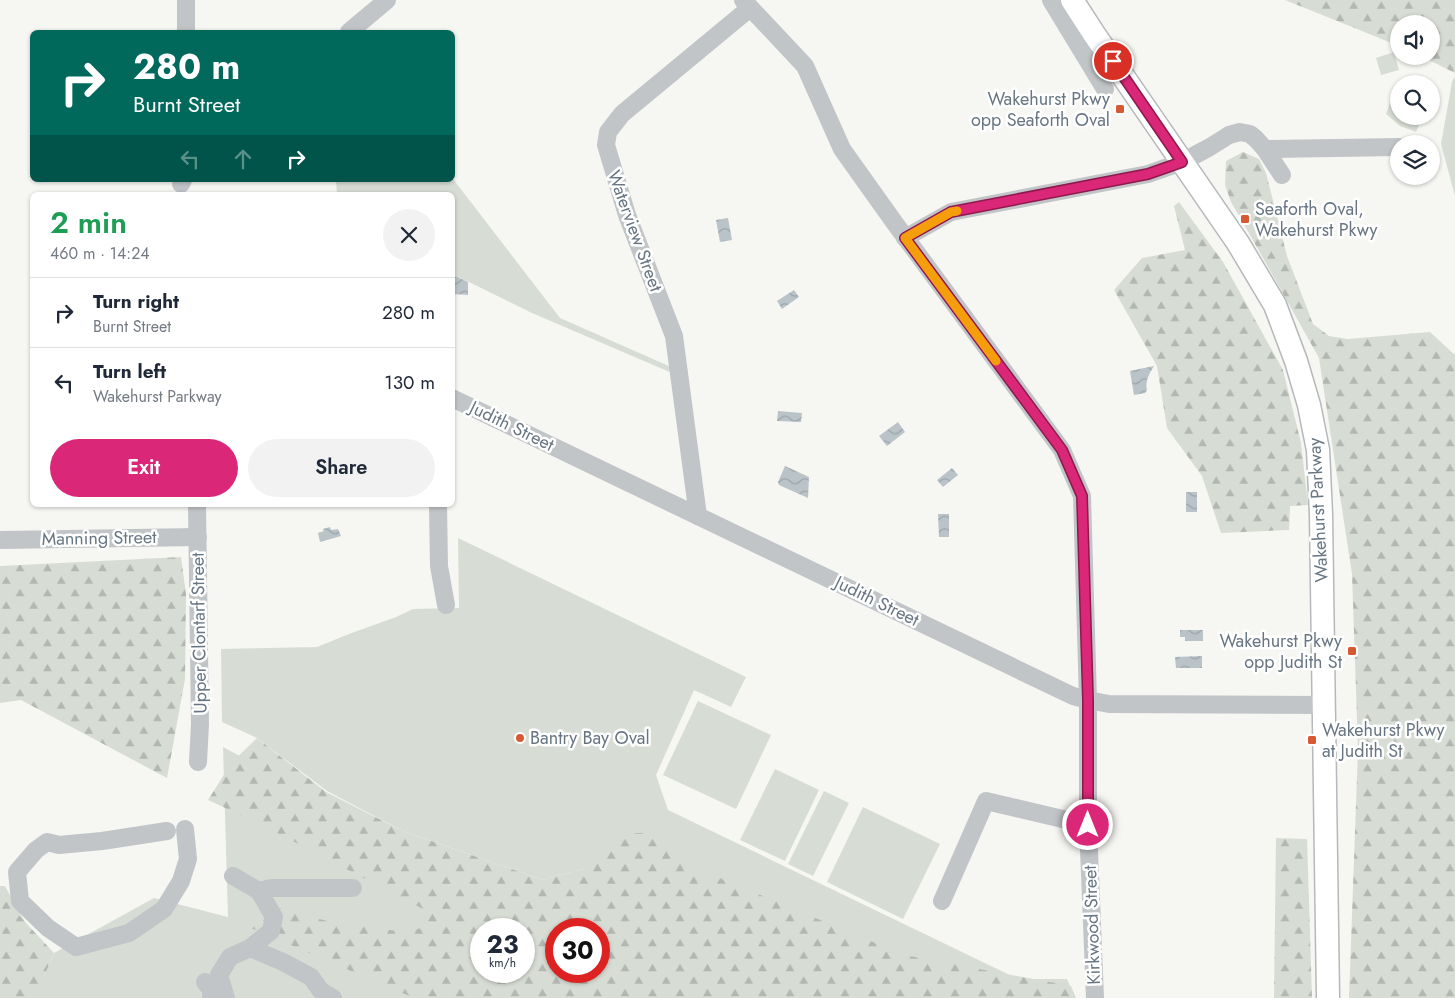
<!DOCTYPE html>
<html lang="en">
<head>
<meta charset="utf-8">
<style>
  :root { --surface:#fff; --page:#f2f2f3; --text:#1f2937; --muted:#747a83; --line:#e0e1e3; --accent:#db2777 }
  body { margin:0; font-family:Jost,sans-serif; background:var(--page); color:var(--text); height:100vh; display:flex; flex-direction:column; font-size:19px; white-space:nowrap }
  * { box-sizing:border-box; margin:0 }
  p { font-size:16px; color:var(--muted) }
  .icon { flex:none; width:28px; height:28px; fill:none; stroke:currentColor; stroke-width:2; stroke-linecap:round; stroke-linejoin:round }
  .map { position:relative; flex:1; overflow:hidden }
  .drawer { position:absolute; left:30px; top:192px; width:425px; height:315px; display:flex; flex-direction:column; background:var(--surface); border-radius:8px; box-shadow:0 1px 4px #0004 }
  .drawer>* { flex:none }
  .guide { position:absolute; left:30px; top:30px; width:425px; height:152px; border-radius:8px; box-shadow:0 1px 4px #0004; background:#00695c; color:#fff; overflow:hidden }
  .buttons { position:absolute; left:1390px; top:15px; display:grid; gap:10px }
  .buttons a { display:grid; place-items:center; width:50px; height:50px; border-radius:50%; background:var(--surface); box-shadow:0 1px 4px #0004; font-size:25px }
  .speed { position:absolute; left:470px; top:918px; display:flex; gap:10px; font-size:25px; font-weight:700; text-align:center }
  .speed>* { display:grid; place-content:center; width:65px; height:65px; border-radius:50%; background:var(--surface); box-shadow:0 1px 4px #0004; line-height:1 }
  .speed small { font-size:12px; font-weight:400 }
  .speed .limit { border:8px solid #d22; background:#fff; color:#111 }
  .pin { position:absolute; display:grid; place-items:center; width:42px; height:42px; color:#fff; margin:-21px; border:2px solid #fff; border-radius:50%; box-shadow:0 1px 5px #0007 }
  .me { position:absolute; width:55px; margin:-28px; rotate:0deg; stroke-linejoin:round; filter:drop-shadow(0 0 4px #0008) }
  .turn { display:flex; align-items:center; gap:18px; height:105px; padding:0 20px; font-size:22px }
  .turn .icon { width:65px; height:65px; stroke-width:2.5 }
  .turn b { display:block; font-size:35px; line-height:42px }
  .lanes { display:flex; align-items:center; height:48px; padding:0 20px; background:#0003; justify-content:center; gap:25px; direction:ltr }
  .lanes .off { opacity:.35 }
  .round { display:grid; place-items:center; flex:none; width:52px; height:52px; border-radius:26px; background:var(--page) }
  .headline { display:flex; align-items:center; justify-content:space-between; height:85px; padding:0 20px }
  h1 { font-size:30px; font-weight:600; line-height:38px; color:#1e9e55 }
  .cta { display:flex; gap:10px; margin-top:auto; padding:10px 20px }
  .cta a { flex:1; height:58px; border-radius:30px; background:var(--accent); color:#fff; font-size:20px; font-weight:600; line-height:58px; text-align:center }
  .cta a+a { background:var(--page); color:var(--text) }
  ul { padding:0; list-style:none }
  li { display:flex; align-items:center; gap:15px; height:70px; padding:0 20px; border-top:1px solid var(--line) }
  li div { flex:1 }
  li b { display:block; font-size:19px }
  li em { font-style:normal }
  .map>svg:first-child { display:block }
  .green { fill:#d7ddd4; fill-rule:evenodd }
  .forest { fill:url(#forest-firs); fill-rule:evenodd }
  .water { fill:url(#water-waves) }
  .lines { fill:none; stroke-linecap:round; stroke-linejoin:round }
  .major-casing { stroke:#b5b9bc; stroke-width:25 }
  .minor { stroke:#c1c5c8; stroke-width:18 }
  .major { stroke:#fff; stroke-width:22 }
  .route-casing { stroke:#8e194d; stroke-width:12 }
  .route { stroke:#db2777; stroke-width:9 }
  .slow { stroke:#f59e0b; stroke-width:9 }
  .poi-dot { fill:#d65932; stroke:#fff; stroke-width:2 }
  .labels { text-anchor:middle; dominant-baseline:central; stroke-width:5; stroke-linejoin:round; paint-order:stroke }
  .poi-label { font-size:18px; fill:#677682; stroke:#fff; text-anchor:start }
  .street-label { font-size:18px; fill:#677682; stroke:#fff }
</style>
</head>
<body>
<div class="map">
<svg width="1455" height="998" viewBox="0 0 1455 998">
  <defs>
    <pattern id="forest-firs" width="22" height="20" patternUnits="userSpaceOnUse" patternTransform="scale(1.25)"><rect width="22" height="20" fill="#d7ddd4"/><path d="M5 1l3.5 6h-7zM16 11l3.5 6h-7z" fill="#b2b8b1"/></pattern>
    <pattern id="water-waves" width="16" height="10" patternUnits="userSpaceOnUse" patternTransform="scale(1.25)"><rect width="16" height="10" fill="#bac4c8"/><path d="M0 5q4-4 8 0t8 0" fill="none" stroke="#9ba4a8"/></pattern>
  </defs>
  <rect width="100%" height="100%" fill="#f6f6f3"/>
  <!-- green -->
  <g class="green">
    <path d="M1394,52L1399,70L1381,75L1376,58Z"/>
    <path d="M1455,76V196L1441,144L1452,82Z"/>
    <path d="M1399,93V116H1423L1416,132L1400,126L1386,114L1392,97Z"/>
    <path d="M453,179L560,318L678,370L679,376L532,313L453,274L452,195H337L336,180Z"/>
    <path d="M458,538L746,677L731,707L694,690L656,775L668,810L1018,979H1067L1075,998H857L586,868L543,880L403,831L327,791L257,738L222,722L221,649L317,647L349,634L396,617L413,609L459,608Z"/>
    <path d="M698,701L771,735L736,809L663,775Z"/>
    <path d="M223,747L562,929H556V971H599L692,998H0V886H5L25,922L31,969L42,981L54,953L154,898L228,917ZM481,929H524V971H481Z"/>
    <path d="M775,769L819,790L785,861L740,840Z"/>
    <path d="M824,791L849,803L813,876L788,864Z"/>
    <path d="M863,807L940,844L903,919L827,882Z"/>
  </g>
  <!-- forest -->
  <g class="forest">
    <path d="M1285,0H1455V73L1421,56H1431V24H1399V46Z"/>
    <path d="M1243,152L1259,159L1266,173L1287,256L1313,324L1329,336L1348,339L1430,332L1455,355V998H1349L1358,749L1352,574L1319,358L1245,226L1231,202L1225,185L1226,161Z"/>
    <path d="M1179,202L1223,262L1283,370L1301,443L1308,505L1290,506L1289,530L1221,533L1202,476L1167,428L1157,366L1114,290L1142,258L1185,250L1174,206Z"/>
    <path d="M181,557L186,594L185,679L167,778L21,700L0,703V566Z"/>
    <path d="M257,738L326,792L403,831L543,880L586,868L592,861L633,833H660L691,866L904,955L1071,986L1076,998H414L251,928L275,907L327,921L404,932L426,927L423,909L260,824L208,800L232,762ZM481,929H524V971H481ZM556,929H599V971H556Z"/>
    <path d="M1276,838L1307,839L1312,998H1274Z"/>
    <path d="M0,895L54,953L35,998H20L0,991Z"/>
  </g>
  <!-- water -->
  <g class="water">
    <path d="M728,218L732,240L720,242L716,220Z"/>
    <path d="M452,274L468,282V295L453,294Z"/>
    <path d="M794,290L799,297L782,309L777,301Z"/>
    <path d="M1154,366C1149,374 1145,381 1147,390L1145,393L1134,395L1130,371Z"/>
    <path d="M778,411L802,413L801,422L777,421Z"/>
    <path d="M898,422L905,432L887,446L879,436Z"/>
    <path d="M785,466L809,477L808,498L779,485L778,482Z"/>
    <path d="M952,468L958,475L943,487L937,480Z"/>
    <rect x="1186" y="492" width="11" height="20"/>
    <path d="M938,514H949V537H939Z"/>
    <path d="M330,527L331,530L338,529L341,536L320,542L318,533L324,531L323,529Z"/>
    <path d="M1180,630H1203V641H1185V637H1180Z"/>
    <path d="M1202,656V668H1176L1175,657Z"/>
  </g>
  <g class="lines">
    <!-- major casing -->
    <g class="major-casing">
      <path id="major" d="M1072,0L1094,34L1238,243L1275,305L1296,361L1309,405L1318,450L1321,514L1328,998"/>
    </g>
    <!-- minor -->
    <g class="minor">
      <path d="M186,0V32"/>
      <path d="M743,0L805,66L842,149L894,222L1062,450L1082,496L1088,700V825L1095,998"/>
      <path d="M1051,0L1105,89"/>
      <path d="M349,32L387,0"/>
      <path d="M1265,149L1399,147"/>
      <path d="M181,184L183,180"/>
      <path d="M905,238L951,212L1148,174L1182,162L1210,147L1229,135L1240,132L1250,134L1256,139L1265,149L1282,175"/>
      <path d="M452,398L1073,696L1088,700L1109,704L1325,705"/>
      <path d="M197,505L200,724L198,762"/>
      <path d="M438,505L439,566L446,605"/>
      <path d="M698,516L674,336L627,215L606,145L608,132L622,114L750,8"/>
      <path d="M0,540L198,537"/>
      <path d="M167,831L102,841L59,845L47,842L36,850L17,872L20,901L48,928L76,947L129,933L164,909L181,881L188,859L185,829"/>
      <path d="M233,876L259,891L274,917L271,931L250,948"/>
      <path d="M259,891L271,888H353"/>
      <path d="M942,901L986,801L1088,825"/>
      <path d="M205,982L212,991L211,998"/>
      <path d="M226,998L219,975L230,957L250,948L283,962L311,977L321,991L333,998"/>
    </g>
    <!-- major -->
    <use href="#major" class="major"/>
  </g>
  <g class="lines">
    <!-- route casing -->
    <g class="route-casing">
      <path id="route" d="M1088,825V700L1082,496L1062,450L905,238L951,212L1148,174L1182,162L1113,61"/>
    </g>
    <!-- route -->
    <use href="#route" class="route"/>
    <!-- slow -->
    <path class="slow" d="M957,211L951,212L905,238L996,361"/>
  </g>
  <!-- markers -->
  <g class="poi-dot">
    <rect x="1115" y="104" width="10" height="10" rx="2.5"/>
    <rect x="1240" y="214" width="10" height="10" rx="2.5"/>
    <rect x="1347" y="646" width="10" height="10" rx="2.5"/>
    <circle cx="520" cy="738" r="5"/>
    <rect x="1307" y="735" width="10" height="10" rx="2.5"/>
  </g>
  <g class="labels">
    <!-- poi labels -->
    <g class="poi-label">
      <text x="1110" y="99" text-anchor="end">Wakehurst Pkwy<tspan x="1110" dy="21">opp Seaforth Oval</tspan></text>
      <text x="1255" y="209">Seaforth Oval,<tspan x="1255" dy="21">Wakehurst Pkwy</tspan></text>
      <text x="1342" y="641" text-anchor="end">Wakehurst Pkwy<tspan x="1342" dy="21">opp Judith St</tspan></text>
      <text x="1322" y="730">Wakehurst Pkwy<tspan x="1322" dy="21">at Judith St</tspan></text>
      <text x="530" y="738">Bantry Bay Oval</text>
    </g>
    <!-- street labels -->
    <g class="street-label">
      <text transform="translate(635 231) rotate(70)">Waterview Street</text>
      <text transform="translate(512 426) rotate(26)">Judith Street</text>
      <text transform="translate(1318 510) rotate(-93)">Wakehurst Parkway</text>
      <text transform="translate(99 538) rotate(-1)">Manning Street</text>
      <text transform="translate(877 601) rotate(26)">Judith Street</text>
      <text transform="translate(199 633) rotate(-91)">Upper Clontarf Street</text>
      <text transform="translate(1092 925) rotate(-92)">Kirkwood Street</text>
    </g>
  </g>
</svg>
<div class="buttons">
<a><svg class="icon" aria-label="sound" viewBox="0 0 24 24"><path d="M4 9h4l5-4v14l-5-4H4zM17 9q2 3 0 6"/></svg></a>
<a><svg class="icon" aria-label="search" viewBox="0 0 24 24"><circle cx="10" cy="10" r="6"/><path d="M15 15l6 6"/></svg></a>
<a><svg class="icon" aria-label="layers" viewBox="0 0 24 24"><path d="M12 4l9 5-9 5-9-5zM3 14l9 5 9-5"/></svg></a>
</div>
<div class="speed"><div>23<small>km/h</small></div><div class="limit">30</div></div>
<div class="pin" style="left:1113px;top:61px;background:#d93025"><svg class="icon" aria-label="arrive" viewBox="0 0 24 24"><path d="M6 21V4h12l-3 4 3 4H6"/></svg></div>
<svg class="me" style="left:1088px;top:825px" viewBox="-20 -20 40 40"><circle r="17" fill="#db2777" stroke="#fff" stroke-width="3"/><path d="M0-11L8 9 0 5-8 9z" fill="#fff"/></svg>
<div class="guide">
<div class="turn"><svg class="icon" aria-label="right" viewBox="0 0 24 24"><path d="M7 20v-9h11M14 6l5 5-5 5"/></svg><div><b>280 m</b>Burnt Street</div></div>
<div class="lanes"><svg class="icon off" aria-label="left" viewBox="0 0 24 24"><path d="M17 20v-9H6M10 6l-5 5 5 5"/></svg><svg class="icon off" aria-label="ahead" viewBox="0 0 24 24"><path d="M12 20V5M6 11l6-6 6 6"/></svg><svg class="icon" aria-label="right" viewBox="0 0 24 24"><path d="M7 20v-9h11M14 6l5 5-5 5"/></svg></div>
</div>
<section class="drawer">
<div class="headline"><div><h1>2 min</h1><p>460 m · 14:24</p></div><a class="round"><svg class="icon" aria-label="close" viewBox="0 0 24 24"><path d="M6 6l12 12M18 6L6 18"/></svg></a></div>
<ul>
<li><svg class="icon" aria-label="right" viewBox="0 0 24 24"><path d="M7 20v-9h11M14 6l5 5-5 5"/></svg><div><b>Turn right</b><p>Burnt Street</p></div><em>280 m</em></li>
<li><svg class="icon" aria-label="left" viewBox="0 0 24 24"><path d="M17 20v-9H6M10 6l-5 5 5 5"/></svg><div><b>Turn left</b><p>Wakehurst Parkway</p></div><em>130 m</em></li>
</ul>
<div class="cta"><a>Exit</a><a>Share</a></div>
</section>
</div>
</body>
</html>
